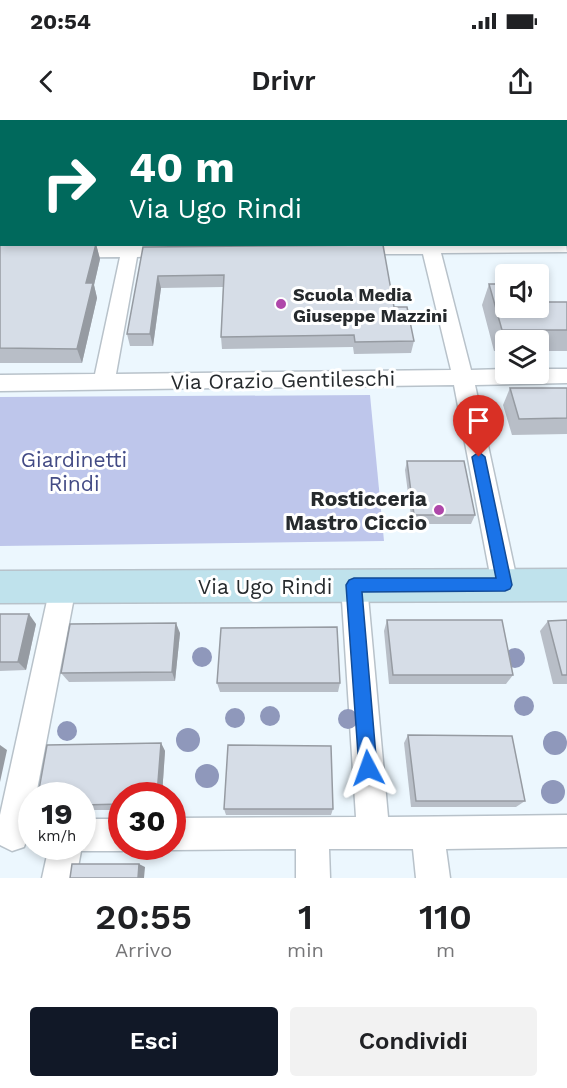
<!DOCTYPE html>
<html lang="it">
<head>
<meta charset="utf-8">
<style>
  :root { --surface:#fff; --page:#f2f2f2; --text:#202124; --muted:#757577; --accent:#111827 }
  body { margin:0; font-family:"Work Sans",sans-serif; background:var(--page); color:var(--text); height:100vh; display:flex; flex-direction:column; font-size:22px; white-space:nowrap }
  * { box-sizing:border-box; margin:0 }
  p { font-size:20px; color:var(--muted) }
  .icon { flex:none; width:33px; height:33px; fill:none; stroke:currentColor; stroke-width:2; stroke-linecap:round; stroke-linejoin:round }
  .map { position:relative; height:758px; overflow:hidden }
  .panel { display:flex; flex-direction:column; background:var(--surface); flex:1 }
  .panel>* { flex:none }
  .hud { position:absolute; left:0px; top:0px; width:567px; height:126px; box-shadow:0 3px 9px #0003; background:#00695c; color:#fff; overflow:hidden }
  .tools { position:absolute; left:495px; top:144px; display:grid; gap:12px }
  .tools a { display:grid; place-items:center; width:54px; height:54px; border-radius:6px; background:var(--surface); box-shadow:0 3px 9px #0003; font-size:30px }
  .speed { position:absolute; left:18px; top:662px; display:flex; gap:12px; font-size:30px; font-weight:700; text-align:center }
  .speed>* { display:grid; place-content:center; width:78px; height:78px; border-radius:50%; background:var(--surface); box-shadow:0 3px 9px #0003; line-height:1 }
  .speed small { font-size:15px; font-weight:400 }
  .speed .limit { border:9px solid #d22; background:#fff; color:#111 }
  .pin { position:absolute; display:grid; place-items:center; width:51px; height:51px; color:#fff; margin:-62px -26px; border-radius:50% 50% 50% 0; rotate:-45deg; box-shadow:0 0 6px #0007 }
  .pin .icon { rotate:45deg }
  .me { position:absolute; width:66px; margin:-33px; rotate:356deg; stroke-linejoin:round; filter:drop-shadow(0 0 4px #0008) }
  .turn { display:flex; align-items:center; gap:21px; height:126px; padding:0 30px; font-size:27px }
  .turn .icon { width:78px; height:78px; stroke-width:2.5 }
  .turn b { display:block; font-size:42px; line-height:51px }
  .eta { display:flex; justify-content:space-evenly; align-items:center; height:102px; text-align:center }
  .eta b { font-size:36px; font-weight:600; line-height:42px }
  .cta { display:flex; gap:12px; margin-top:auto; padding:12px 30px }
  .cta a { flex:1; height:69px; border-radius:6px; background:var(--accent); color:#fff; font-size:24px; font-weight:600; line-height:69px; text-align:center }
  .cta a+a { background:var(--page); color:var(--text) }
  .status { display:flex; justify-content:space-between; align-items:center; height:42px; padding:0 30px; background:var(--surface); direction:ltr }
  .status svg { height:16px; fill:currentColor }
  header { display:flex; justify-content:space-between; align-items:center; height:78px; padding:0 30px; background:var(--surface); font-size:27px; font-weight:600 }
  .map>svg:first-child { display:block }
  .green { fill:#bec6eb }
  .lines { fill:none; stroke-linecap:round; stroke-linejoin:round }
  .lane-casing { stroke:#b8c2ca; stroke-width:3 }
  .street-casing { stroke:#b8c2ca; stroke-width:3 }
  .secondary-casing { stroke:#b8c2ca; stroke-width:3 }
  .lane { fill:#fff; fill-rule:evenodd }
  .street { fill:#fff; fill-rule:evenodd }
  .secondary { fill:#bfe2ec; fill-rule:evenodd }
  .tree { fill:#8f98bb }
  .wall { fill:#b8bec7 }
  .shaded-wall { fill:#969ba2 }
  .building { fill:#d6dde7; stroke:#969ba2; stroke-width:1.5 }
  .route { fill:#1a73e8; stroke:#114b97; stroke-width:1.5 }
  .poi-dot { fill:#af47aa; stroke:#fff; stroke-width:2 }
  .labels { text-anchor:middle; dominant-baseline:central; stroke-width:6; stroke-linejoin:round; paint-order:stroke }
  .far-poi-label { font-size:18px; font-weight:bold; fill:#262a2d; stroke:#fff; text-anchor:start }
  .street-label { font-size:21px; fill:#262a2d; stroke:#fff }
  .park-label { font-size:21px; fill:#434b85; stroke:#fff }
  .poi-label { font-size:21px; font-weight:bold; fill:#262a2d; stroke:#fff; text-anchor:end }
</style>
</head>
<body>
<div class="status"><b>20:54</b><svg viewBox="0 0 49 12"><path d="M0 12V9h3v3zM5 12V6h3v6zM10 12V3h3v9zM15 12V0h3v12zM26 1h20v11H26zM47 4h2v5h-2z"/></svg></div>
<header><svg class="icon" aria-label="back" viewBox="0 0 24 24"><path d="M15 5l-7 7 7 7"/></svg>Drivr<svg class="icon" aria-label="share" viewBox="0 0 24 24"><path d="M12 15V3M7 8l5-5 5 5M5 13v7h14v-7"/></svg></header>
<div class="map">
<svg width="567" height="758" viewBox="0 0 567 758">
  <rect width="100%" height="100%" fill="#ecf7fe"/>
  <!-- green -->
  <path class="green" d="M370,275L384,421L0,426V277Z"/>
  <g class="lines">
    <!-- lane casing -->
    <g class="lane-casing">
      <rect id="lane" x="566" y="65" width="1" height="7"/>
    </g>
    <!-- street casing -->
    <g class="street-casing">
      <g id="street">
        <rect x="148" y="0" width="14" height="2"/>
        <rect x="395" y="0" width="14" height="2"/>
        <path d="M566,122L567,132L441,133L471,250L506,249V254H538V249H567V263L475,265L518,465L514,473L505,477L496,473L492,465L454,265L0,271V255L95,254L120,137L0,138V128L122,124L181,127L184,131L181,135L137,137L116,254L451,250L423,134H350L344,133L341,129L344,125L566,124Z"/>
        <path d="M354,453L363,457L367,465L388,697L567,695V727L446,729L450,758H416L413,729H329L330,758H296V729L172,730L162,726H172V698L356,697L341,465L345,457Z"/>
        <path d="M63,455L72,459L76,467L36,675H32C32,693 31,709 24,727L12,731L0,725V695L50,467L54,459Z"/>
        <path d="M82,699H122V726L134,727L122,731H81L76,758H42L49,726H82Z"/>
      </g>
    </g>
    <!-- secondary casing -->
    <g class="secondary-casing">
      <path id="secondary" d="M567,449V481L0,483V451Z"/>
    </g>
    <!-- lane -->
    <use href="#lane" class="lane"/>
    <!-- street -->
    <use href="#street" class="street"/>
    <!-- secondary -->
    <use href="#secondary" class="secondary"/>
  </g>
  <!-- trees -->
  <g class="tree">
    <circle cx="202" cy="537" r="10"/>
    <circle cx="515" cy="538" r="10"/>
    <circle cx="524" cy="586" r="10"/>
    <circle cx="270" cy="596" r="10"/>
    <circle cx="235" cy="598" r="10"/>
    <circle cx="348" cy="599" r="10"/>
    <circle cx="67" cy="611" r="10"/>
    <circle cx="188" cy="620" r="12"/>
    <circle cx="555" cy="623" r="12"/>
    <circle cx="207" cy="656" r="12"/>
    <circle cx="553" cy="672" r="12"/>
  </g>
  <!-- wall -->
  <g class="wall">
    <rect x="342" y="0" width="42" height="2"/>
    <rect x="425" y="0" width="76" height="2"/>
    <path d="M544,0H567V18L566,16V2H545Z"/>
    <path d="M0,79H2V124H96L100,139L94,165L97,178L82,243H0Z"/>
    <path d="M143,127L394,187L414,221L411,233L354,234L353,227L222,229L221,217L223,167L161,168L153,226H130L127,214Z"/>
    <path d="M489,164L506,188L567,182V231H538V220H506V231H494L482,185Z"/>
    <path d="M510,268H567V314L512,315L503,285Z"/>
    <path d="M407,341L475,395L471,404H412L405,350Z"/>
    <path d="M0,494L36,504L26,550L0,551Z"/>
    <path d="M387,500L513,555L506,564H389L384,511Z"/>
    <path d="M567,500V564H553L540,511L548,501Z"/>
    <path d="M180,513L175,561L69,562L61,553Z"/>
    <path d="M217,563H340L338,572H220Z"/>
    <path d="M408,615L525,681L516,687H411L404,623Z"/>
    <path d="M161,623L165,631L162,675H122V690H82V675Z"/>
    <path d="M224,689H333L331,695H226Z"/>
  </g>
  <!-- shaded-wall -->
  <g class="shaded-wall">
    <path d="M14,0H28V2H12Z"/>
    <path d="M0,8H2V24L0,25Z"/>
    <path d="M96,124L100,139L94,165L97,178L82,243L77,229L86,163Z"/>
    <path d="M158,156L161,168L153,226L150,214Z"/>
    <path d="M29,494L36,504L26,550L18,542Z"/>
    <path d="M176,503L180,513L175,561L172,552Z"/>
    <path d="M161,623L165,631L162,675H157Z"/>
    <path d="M0,625L7,630L0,662Z"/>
    <path d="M139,744L145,747L144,758H138Z"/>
  </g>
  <!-- building -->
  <g class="building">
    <path d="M25,0H129V2H24Z"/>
    <rect x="231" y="0" width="56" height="2"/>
    <path d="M345,0H364L366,2H345Z"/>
    <path d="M457,0H501V2H458Z"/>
    <rect x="0" y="79" width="2" height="32"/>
    <path d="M96,124L86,163H93L77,229L0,228V125Z"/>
    <path d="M383,125L394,187H407L414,221L355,222L354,215L221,217L224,155L158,156L150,214H127L143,127Z"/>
    <path d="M489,164H506V188H538V182H567V210H502Z"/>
    <path d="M510,268H567V298L519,299Z"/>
    <path d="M407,341H464L475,395H414Z"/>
    <path d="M0,494H29L18,542H0Z"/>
    <path d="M387,500H502L513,555H393Z"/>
    <path d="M567,500V555H562L548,501Z"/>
    <path d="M176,503L172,552L61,553L70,504Z"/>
    <path d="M337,507L340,563H217L221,508Z"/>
    <path d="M408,615L512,616L525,681H416Z"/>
    <path d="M161,623L157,675H122V684L82,685V675H38L47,625Z"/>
    <path d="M228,625L331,626L333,689H224Z"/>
    <path d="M72,744H139L138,758H70Z"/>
  </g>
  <!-- route -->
  <path class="route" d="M479,332L485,337L512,465L510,469L505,471L362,472L377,648L374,655L368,657L362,655L359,648L346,465L349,460L354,458H496L472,337Z"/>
  <!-- markers -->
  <g class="poi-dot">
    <circle cx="281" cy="184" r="6"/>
    <circle cx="439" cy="390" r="6"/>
  </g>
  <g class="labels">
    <!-- far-poi labels -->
    <g class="far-poi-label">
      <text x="293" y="174">Scuola Media<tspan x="293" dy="21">Giuseppe Mazzini</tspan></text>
    </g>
    <!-- street labels -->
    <g class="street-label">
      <text transform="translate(283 260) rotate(-1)">Via Orazio Gentileschi</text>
      <text x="265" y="466">Via Ugo Rindi</text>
    </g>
    <!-- park labels -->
    <g class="park-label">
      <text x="74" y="339">Giardinetti<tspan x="74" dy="24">Rindi</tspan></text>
    </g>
    <!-- poi labels -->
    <g class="poi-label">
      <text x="427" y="378">Rosticceria<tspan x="427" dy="24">Mastro Ciccio</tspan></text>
    </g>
  </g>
</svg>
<div class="tools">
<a><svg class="icon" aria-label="sound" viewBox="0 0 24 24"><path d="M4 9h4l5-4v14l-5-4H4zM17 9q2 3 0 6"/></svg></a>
<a><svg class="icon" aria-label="layers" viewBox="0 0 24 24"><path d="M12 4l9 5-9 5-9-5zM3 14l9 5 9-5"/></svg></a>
</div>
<div class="speed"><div>19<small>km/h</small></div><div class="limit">30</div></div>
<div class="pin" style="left:479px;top:337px;background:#d93025"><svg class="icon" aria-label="arrive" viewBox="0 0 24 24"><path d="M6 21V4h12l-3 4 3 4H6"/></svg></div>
<svg class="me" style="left:368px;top:648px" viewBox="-20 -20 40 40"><path d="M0-17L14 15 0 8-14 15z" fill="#1a73e8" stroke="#fff" stroke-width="4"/></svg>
<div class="hud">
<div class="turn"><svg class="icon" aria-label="right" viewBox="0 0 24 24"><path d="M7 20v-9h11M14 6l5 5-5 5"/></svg><div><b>40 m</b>Via Ugo Rindi</div></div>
</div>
</div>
<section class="panel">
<div class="eta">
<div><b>20:55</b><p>Arrivo</p></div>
<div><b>1</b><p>min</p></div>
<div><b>110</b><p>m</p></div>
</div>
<div class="cta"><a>Esci</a><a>Condividi</a></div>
</section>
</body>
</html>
